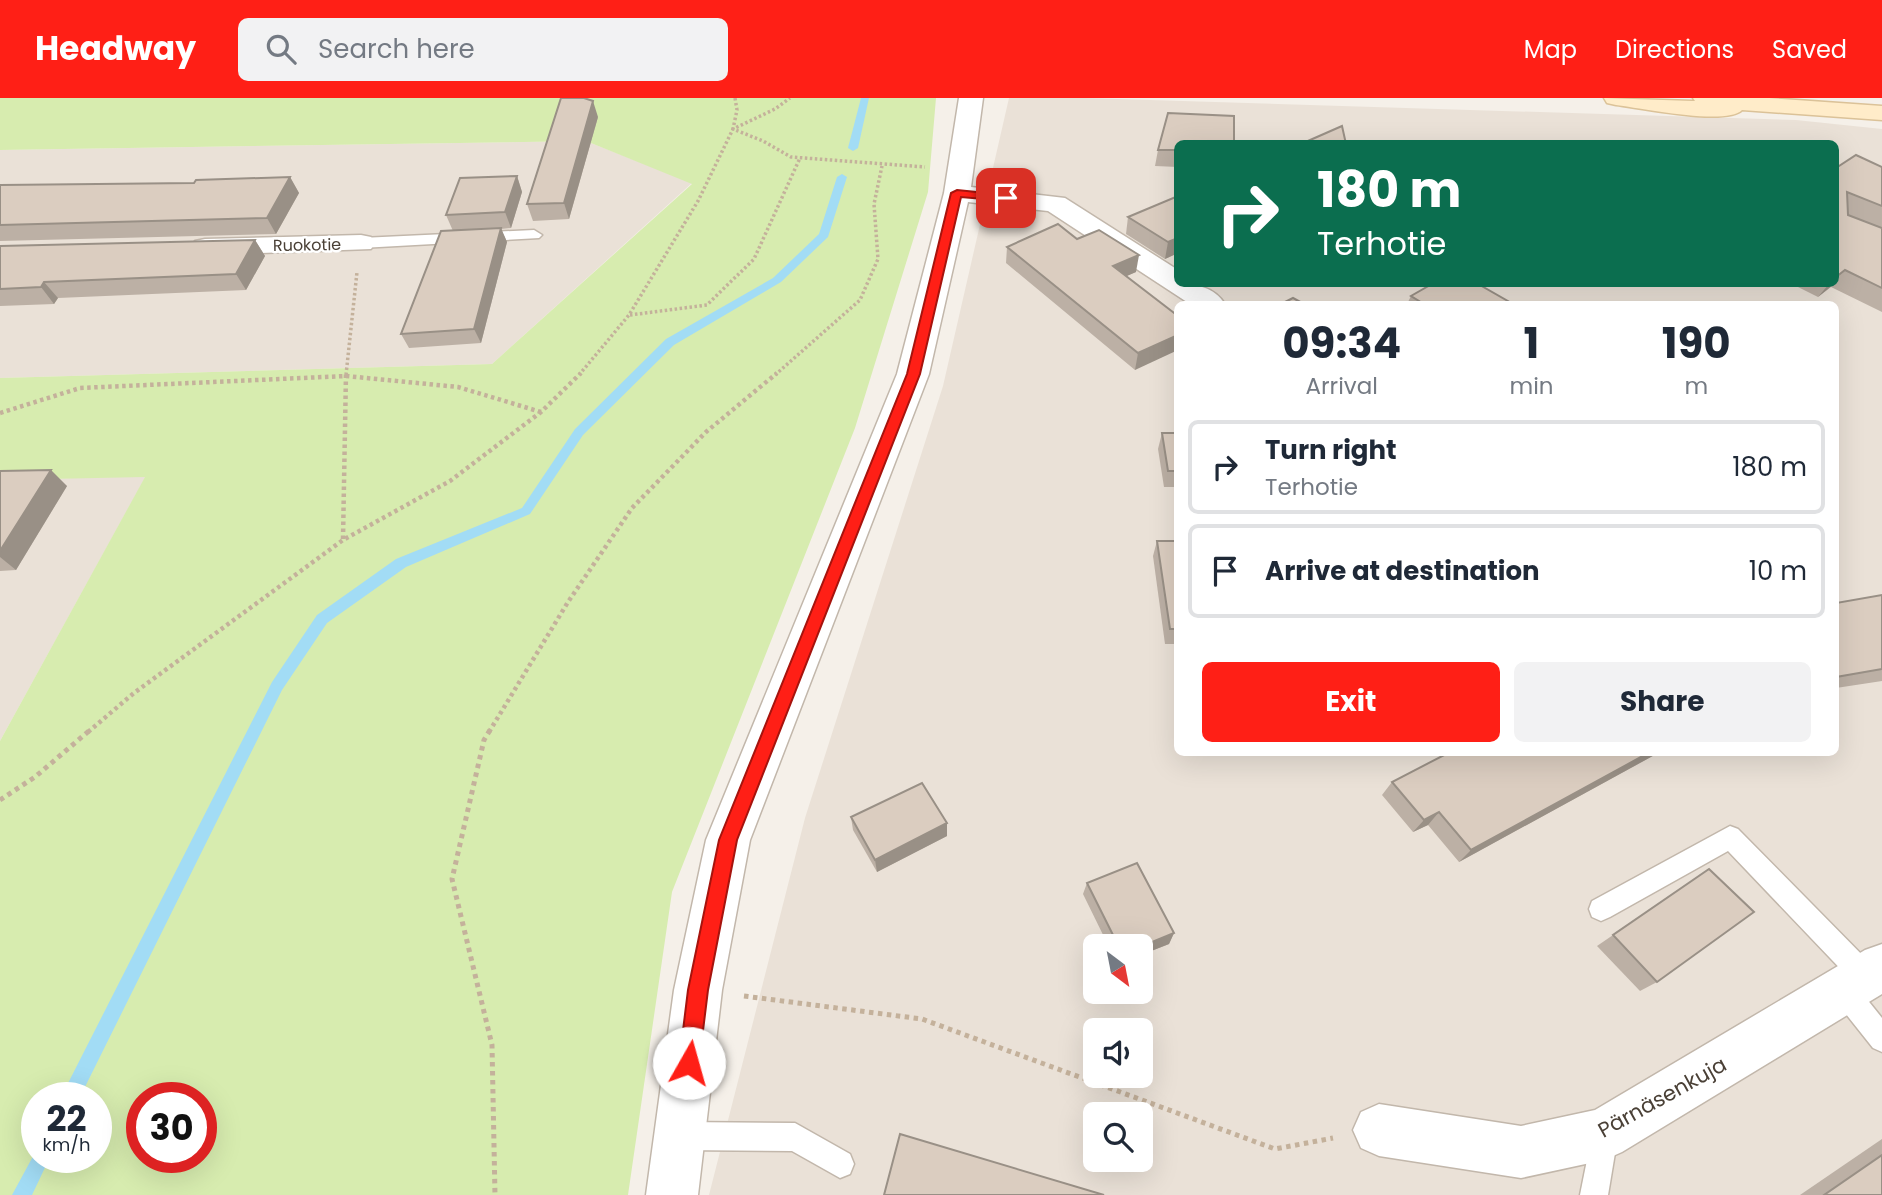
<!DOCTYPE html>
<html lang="en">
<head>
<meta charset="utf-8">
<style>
  :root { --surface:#fff; --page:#f2f2f3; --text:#1f2937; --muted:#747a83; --line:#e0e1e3; --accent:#ff1f16 }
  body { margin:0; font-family:Poppins,sans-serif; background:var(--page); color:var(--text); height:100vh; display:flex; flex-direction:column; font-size:26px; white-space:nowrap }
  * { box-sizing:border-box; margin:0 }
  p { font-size:23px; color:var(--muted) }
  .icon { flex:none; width:38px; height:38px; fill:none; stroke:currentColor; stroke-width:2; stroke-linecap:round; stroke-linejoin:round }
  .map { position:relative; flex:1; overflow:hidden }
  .sheet { position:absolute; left:1174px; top:203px; width:665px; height:455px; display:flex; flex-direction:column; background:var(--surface); border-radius:10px; box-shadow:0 7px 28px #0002 }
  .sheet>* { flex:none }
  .top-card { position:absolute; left:1174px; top:42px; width:665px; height:147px; border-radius:10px; box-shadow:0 7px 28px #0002; background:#0b6e4f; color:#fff; overflow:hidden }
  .needle { width:46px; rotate:148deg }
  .buttons { position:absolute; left:1083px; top:836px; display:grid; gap:14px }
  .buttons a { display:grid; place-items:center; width:70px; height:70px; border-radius:10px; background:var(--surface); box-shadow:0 7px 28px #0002; font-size:35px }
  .speed { position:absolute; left:21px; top:984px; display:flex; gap:14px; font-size:35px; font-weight:700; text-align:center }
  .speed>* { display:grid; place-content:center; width:91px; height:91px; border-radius:50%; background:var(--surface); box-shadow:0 7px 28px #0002; line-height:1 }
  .speed small { font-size:18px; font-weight:400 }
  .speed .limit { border:10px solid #d22; background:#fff; color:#111 }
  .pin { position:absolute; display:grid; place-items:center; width:60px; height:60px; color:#fff; margin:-30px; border-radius:14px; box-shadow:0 4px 10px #0006 }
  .me { position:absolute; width:77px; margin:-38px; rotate:7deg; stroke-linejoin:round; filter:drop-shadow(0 0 5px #0008) }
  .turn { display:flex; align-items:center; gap:24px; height:147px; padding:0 28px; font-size:32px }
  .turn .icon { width:91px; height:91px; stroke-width:2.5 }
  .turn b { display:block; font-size:49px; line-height:60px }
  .eta { display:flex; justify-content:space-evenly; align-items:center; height:119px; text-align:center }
  .eta b { font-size:42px; font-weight:700; line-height:49px }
  .primary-button { display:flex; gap:14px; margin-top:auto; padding:14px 28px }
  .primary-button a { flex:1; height:80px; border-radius:10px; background:var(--accent); color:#fff; font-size:28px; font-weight:700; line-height:80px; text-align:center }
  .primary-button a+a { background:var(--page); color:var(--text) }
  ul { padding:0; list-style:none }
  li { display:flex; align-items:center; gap:21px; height:94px; margin:0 14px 10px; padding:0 14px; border:4px solid var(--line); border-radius:10px }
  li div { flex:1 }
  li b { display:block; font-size:26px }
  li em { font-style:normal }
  header { display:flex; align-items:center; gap:42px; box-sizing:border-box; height:98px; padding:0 35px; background:var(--accent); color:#fff }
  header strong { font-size:33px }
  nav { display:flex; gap:38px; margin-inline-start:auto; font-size:24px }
  .search { width:490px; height:63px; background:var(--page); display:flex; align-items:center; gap:18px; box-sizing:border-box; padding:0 24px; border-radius:10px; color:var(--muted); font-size:26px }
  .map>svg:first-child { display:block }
  .residential { fill:#eae1d7; fill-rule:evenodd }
  .green { fill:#d7ecaf; fill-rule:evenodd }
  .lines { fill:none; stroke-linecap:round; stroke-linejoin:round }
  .stream { fill:#a2dcf5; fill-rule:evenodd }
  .service-casing { stroke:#c2b7ab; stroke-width:3 }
  .minor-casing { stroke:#c2b7ab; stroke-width:3 }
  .secondary-casing { stroke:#dbc298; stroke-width:3 }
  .path-far2 { stroke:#c4b19b; stroke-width:3.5; stroke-dasharray:2.5 2.5; stroke-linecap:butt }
  .path-far1 { stroke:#c4b19b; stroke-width:4.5; stroke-dasharray:3.5 3.5; stroke-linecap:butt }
  .path { stroke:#c4b19b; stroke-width:5; stroke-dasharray:4.5 4.5; stroke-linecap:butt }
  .service { fill:#fff; fill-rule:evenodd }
  .minor { fill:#fff; fill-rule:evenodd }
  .secondary { fill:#ffecc9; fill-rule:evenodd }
  .wall { fill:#bcb0a5 }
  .shaded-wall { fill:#999086 }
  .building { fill:#dbcdc0; stroke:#999086; stroke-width:2 }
  .route { fill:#ff1f16; stroke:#a6140e; stroke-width:2 }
  .labels { text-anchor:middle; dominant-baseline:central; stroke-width:5; stroke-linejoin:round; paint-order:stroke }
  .far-street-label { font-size:16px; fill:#4a4036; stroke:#fff }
  .near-street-label { font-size:21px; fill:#4a4036; stroke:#fff }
</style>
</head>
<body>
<header>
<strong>Headway</strong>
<div class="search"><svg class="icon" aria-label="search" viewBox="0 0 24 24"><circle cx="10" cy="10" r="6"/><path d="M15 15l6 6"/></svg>Search here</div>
<nav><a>Map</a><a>Directions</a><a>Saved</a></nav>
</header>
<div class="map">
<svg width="1882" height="1097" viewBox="0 0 1882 1097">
  <rect width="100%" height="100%" fill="#f5f0e9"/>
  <!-- residential -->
  <g class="residential">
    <path d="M1009,0H1085L1796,22L1882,31V1097H709L805,720L943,288ZM1178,46H1836V186H1178ZM1178,206H1836V654H1178ZM1096,849H1141V894H1096ZM1096,933H1141V978H1096ZM1096,1017H1141V1062H1096Z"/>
    <path d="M586,43L692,85L492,266L0,280V52Z"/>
    <path d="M146,378L0,643V382Z"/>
  </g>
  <!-- green -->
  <path class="green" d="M0,0H936L928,94L855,330L672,794L628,1097H0V643L145,379L0,382V280L492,266L692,86L586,43L0,52ZM37,999H96V1059H37ZM142,999H201V1059H142Z"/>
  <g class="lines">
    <!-- stream -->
    <g class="stream">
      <path d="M861,0H869L858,50L853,53L848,50Z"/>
      <path d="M842,76L847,79L828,139L781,184L674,247L583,337L530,416L406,469L327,525L282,592L80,999H61L272,584L317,517L396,461L522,410L575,331L666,241L773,180L819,136L837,79Z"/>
      <path d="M37,1051V1059H50L32,1097H12Z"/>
    </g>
    <!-- service casing -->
    <g class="service-casing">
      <g id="service">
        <path d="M534,132L542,137L539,140L361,150L353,145L361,140Z"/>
        <path d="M1730,728L1738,731L1874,869L1878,878L1874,887L1865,891L1854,885L1882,920V954L1873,950L1834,901L1830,892L1834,883L1843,879L1852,883L1728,753L1610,819L1601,823L1592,819L1589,811L1592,803Z"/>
        <path d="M1604,1023L1614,1027L1618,1037L1608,1097H1580L1594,1027Z"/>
        <path d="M680,1024L795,1025L850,1056L854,1066L850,1076L840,1080L792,1053L680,1052L670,1048L666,1038L670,1028Z"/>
      </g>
    </g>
    <!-- minor casing -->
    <g class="minor-casing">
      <g id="minor">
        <path d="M959,0H983L971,89L1065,100L1178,172V186C1197,186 1214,189 1225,206H1190L1048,113L968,104L929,276L750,742L722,892L698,1097H646L674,892L706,742L897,276L944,95Z"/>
        <path d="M361,137L371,139L375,145L371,151L205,157L195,155L191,149L195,143L205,141Z"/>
        <path d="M1882,846V896L1622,1054L1604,1062L1521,1080L1379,1058L1361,1050L1353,1032L1361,1014L1379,1006L1521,1028L1595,1012L1865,852Z"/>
      </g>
    </g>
    <!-- secondary casing -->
    <g class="secondary-casing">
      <path id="secondary" d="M1604,0L1692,3H1695L1693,0H1769L1882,8V22L1742,12C1727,28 1640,10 1616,7L1607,5Z"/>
    </g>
    <!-- path-far2 -->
    <g class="path-far2">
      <path d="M735,0L737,12L733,31L763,43L791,59L925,69"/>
      <path d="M630,217L707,207L754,161L800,60"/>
      <path d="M346,277L357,174"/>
      <path d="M579,277L629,217L698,103L733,31L775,11L790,0"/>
      <path d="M775,277L860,202L878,161L874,106L882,68"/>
    </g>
    <!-- path-far1 -->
    <g class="path-far1">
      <path d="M0,315L80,290L346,278L458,289L541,314"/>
      <path d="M343,441L346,275"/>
      <path d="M88,634L134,595L343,442L450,383L541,314L581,275"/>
      <path d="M489,634L568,504L632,410L706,334L777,275"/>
    </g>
    <!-- path -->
    <g class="path">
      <path d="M490,632L484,642L452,781L492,947L495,1097"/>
      <path d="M0,702L35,679L90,632"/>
      <path d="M744,898L922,921L1275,1051L1333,1040"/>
    </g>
    <!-- service -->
    <use href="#service" class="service"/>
    <!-- minor -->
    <use href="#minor" class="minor"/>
    <!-- secondary -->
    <use href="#secondary" class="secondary"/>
  </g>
  <!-- wall -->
  <g class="wall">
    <path d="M598,19L569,121L533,123L527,106Z"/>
    <path d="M1178,46V69L1155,68L1158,52Z"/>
    <path d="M1882,69V130L1848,116L1882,130V214L1831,189L1818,199L1792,186H1836V70Z"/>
    <path d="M517,78L522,94L511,130L501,131L507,144L481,245L409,250L401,236L453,133L446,117Z"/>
    <path d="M290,79L299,95L276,136L0,143V87L194,85Z"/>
    <path d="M1178,98V155L1165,161L1126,136L1128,119Z"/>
    <path d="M1077,141L1136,174L1126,178L1178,218L1135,272L1006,165L1007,149Z"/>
    <path d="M255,142L265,158L246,192L58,200L54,206L0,208V148Z"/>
    <path d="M1411,198L1513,206H1407Z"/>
    <path d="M1162,335H1178V389H1164L1158,351Z"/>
    <path d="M0,373L67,388L16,472L0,473Z"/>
    <path d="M1157,443H1178V546H1165L1153,458Z"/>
    <path d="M1882,497V583L1836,590V505Z"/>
    <path d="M1450,654H1660L1459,764L1428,727L1413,734L1382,697L1392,684Z"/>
    <path d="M851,719L947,725V738L877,774L853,732Z"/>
    <path d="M1692,783L1657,884L1640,893L1597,848Z"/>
    <path d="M1087,785L1174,835L1169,846L1141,857V849H1109L1083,796Z"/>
    <path d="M1882,1041V1097H1800Z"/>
  </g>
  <!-- shaded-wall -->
  <g class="shaded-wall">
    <path d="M593,3L598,19L569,121L564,105Z"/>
    <path d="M517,78L522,94L511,130L505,114Z"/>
    <path d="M290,79L299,95L276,136L267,120Z"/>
    <path d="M501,130L507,144L481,245L474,231Z"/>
    <path d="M1178,140V155L1165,161L1168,144Z"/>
    <path d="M255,142L265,158L246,192L236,176Z"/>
    <path d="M1139,157L1136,174L1111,185L1113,168Z"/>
    <path d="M44,184L58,200L54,206L41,189Z"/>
    <path d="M1829,186H1834L1818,199Z"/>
    <path d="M1178,237V252L1135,272L1138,255Z"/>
    <path d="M51,372L67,388L16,472L0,459V453Z"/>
    <path d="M1650,654H1660L1459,764L1471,752Z"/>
    <path d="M1439,714L1428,727L1413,734L1424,722Z"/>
    <path d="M947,725V738L877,774L875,762Z"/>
    <path d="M1174,835L1169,846L1141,857V849Z"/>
  </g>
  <!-- building -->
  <g class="building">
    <path d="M561,0H584L593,3L564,105L527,106Z"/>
    <path d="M1168,15L1234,18V46H1178V52H1158Z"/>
    <path d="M1342,28L1346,46H1301Z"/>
    <path d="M1856,57L1882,69V108L1847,94L1848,117L1882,130V190L1845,172L1836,179V70Z"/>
    <path d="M517,78L505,114L446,117L460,80Z"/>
    <path d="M290,79L267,120L0,127V87L194,85L196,82Z"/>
    <path d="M1178,98V124H1176L1178,125V140L1168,144L1128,119Z"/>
    <path d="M1058,126L1077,141L1099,132L1139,157L1113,168L1178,218V237L1138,255L1007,149Z"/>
    <path d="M501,130L474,231L401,236L441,133Z"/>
    <path d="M255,142L236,176L44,184L41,189L0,191V148Z"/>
    <path d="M1432,186H1478L1513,206H1424L1411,198Z"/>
    <path d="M1293,200L1304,206H1281Z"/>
    <path d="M1162,335H1178V373H1168Z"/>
    <path d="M51,372L0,453V373Z"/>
    <path d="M1157,443H1178V531H1170Z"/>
    <path d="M1882,497V571L1836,579V505Z"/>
    <path d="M1450,654H1650L1471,752L1439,714L1424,722L1392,684Z"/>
    <path d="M922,685L947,725L875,762L851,719Z"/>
    <path d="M1137,765L1174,835L1140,849H1119L1087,785Z"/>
    <path d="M1709,771L1754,814L1657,884L1613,837Z"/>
    <path d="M900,1036L1104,1097H884Z"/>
    <path d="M1882,1057V1097H1824Z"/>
  </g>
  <!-- route -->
  <path class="route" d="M957,92L1006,97L1012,100L1006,103L961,99L920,276L737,742L708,892L699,965L696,972L689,975L682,972L679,965L688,892L719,742L907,276L951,95Z"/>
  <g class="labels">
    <!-- far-street labels -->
    <g class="far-street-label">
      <text transform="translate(307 147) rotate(-1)">Ruokotie</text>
    </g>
    <!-- near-street labels -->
    <g class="near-street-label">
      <text transform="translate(1662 999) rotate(-29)">Pärnäsenkuja</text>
    </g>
  </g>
</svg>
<div class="buttons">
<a><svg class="needle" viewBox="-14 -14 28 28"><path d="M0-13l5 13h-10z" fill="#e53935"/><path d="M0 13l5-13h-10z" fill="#747a83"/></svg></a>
<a><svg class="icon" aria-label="sound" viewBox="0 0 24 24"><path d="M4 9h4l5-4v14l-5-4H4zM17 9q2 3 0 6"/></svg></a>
<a><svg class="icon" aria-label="search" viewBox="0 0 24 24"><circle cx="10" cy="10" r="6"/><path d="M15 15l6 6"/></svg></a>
</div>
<div class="speed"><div>22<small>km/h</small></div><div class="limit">30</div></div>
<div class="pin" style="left:1006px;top:100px;background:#d93025"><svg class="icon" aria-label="arrive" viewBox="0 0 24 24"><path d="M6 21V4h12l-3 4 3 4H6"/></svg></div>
<svg class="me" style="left:689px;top:965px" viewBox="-20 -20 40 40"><circle r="19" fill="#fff"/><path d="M0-13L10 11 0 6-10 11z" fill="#ff1f16"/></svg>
<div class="top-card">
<div class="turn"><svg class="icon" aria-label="right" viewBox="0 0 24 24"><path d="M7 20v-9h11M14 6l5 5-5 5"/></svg><div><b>180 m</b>Terhotie</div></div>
</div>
<section class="sheet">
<div class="eta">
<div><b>09:34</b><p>Arrival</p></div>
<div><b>1</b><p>min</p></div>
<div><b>190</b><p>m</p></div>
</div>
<ul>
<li><svg class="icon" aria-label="right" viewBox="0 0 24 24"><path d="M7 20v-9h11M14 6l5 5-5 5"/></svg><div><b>Turn right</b><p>Terhotie</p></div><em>180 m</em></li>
<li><svg class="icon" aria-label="arrive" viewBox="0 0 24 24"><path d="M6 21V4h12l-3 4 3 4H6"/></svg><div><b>Arrive at destination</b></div><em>10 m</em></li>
</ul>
<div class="primary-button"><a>Exit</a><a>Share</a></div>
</section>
</div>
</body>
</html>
